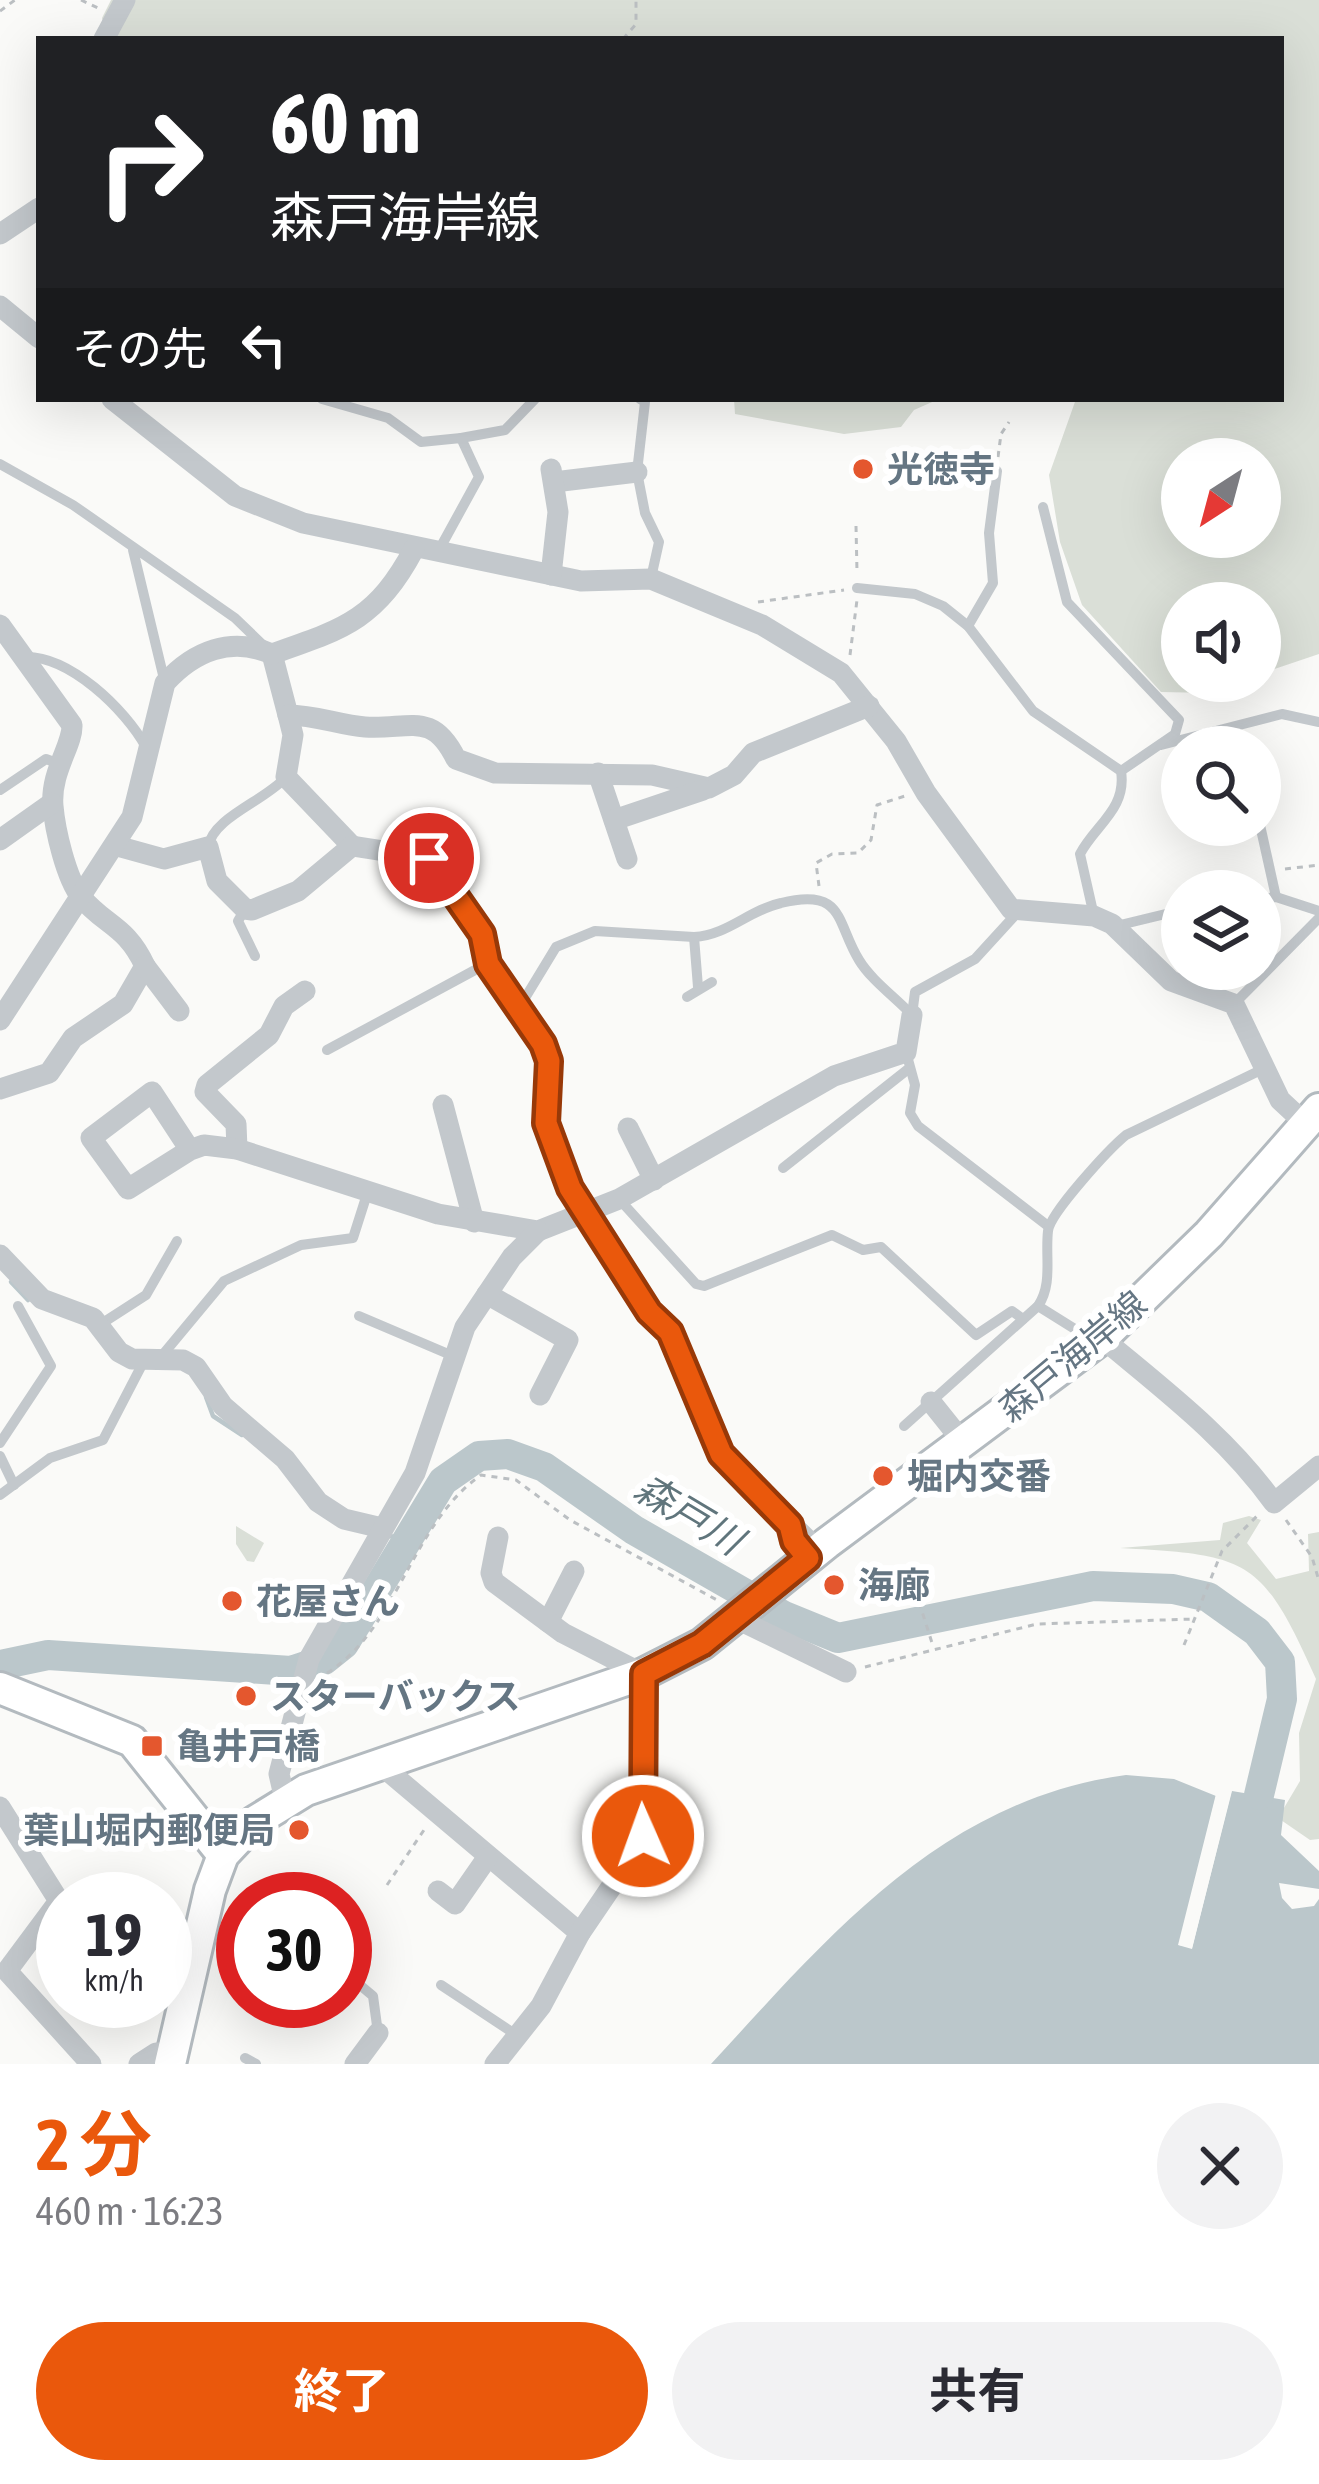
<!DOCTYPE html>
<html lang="ja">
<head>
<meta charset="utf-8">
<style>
  :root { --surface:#fff; --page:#f2f2f3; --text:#2b2b33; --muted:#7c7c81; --accent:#ea580c }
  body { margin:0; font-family:"Asap Condensed","Noto Sans JP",sans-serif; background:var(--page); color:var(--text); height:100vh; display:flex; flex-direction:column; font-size:45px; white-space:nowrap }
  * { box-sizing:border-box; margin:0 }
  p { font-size:39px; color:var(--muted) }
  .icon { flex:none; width:66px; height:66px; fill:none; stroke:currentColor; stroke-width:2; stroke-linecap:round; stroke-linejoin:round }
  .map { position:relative; height:2064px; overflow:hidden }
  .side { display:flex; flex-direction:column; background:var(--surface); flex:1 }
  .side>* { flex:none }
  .banner { position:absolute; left:36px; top:36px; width:1248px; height:366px; border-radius:0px; box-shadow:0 12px 48px #0002; background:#202124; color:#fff; overflow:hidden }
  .needle { width:78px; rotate:216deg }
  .tools { position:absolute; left:1161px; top:438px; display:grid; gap:24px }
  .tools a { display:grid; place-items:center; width:120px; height:120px; border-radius:50%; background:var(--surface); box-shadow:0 12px 48px #0002; font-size:60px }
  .speed { position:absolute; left:36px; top:1872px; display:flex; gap:24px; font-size:60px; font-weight:700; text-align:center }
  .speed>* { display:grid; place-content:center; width:156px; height:156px; border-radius:50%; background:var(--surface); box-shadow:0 12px 48px #0002; line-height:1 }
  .speed small { font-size:30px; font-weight:400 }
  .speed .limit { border:18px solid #d22; background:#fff; color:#111 }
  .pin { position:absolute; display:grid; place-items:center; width:102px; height:102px; color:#fff; margin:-51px; border:6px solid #fff; border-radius:50%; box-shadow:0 3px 12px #0007 }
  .me { position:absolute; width:132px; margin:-66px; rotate:358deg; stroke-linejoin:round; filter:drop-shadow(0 0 9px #0008) }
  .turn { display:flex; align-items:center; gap:42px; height:252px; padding:0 36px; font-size:54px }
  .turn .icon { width:156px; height:156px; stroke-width:2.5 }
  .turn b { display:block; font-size:84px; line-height:102px }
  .then { display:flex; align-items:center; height:114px; padding:0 36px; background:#0003; gap:24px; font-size:45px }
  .round { display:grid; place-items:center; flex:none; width:126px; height:126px; border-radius:63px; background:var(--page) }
  .overview { display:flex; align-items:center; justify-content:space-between; height:204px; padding:0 36px }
  h1 { font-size:72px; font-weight:700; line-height:90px; color:var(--accent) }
  .button { display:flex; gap:24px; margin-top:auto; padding:24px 36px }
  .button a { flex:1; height:138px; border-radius:72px; background:var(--accent); color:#fff; font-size:48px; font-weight:700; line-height:138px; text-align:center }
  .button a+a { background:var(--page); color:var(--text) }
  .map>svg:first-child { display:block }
  .green { fill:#dadfd7; fill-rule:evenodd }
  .water { fill:#bbc7cb }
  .pier { fill:#fafaf8 }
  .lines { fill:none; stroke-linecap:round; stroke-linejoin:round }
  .stream { stroke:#bbc7cb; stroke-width:4.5 }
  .river { stroke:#bbc7cb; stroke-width:30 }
  .secondary-casing { stroke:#b3babf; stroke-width:36 }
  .path { stroke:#bbbfc2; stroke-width:3; stroke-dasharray:6 6; stroke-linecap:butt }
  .lane { stroke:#c3c8cc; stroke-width:10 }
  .street { stroke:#c3c8cc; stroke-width:21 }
  .secondary { stroke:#fff; stroke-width:30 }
  .route-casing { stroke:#983908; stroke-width:30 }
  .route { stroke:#ea580c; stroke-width:21 }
  .poi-dot { fill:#e4572e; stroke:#fff; stroke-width:4.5 }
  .labels { text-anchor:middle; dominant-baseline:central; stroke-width:12; stroke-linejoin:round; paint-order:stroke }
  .poi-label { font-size:36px; font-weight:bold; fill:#657683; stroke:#fff; text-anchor:start }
  .street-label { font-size:36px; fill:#657683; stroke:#fff }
  .water-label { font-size:39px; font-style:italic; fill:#60757c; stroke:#fff }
</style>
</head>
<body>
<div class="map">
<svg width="1319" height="2064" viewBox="0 0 1319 2064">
  <rect width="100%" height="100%" fill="#fafaf8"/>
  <!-- green -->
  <g class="green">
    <path d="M111,0H1319V654L1260,674V603H1182V681H1242L1210,693L1161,692L1082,605L1060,542L1049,475L1076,399H1281V39H107L102,18ZM1182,459H1260V537H1182Z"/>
    <path d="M734,399H939L914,410L901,427L844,434L735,414Z"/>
    <path d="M1249,1516L1261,1520L1247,1543L1276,1579L1309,1571L1308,1534L1319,1532V1839L1310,1840L1278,1818L1300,1781L1299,1733L1316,1679C1262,1558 1249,1555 1120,1548L1220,1540L1223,1523Z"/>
    <path d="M236,1526L264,1543L254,1562L247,1561L236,1544Z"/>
  </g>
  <!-- water -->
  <path class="water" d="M1126,1775L1174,1779L1216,1796L1179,1945L1192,1948L1232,1791L1285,1800L1281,1835L1319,1871V1889L1279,1883L1282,1898L1292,1909L1314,1906L1319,1899V2064H711C830,1935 942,1800 1126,1775Z"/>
  <!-- pier -->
  <path class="pier" d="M1233,1785L1192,1949L1178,1945L1217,1790L1222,1797L1188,1942L1226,1789Z"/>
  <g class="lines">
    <!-- stream -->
    <g class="stream">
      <path d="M11,1282L28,1300"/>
      <path d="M206,1397L213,1416L242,1435"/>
      <path d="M388,1536L407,1538"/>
    </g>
    <!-- river -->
    <path class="river" d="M0,1665L48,1655L291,1671L324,1660L344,1644L443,1481L479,1456L508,1454L544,1467L634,1530L784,1616L838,1638L1093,1586L1173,1589L1208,1597L1257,1632L1280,1662L1282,1699L1259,1795"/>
    <!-- secondary casing -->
    <g class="secondary-casing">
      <g id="secondary">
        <path d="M0,1688L132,1741L223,1855"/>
        <path d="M170,2064L210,1890L223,1855L254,1822L306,1790L643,1674L702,1644L827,1543L1102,1338L1209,1234L1319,1109"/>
      </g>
    </g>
    <!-- path -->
    <g class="path">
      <path d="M81,0L98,8"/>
      <path d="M0,11L15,0"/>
      <path d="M623,39L636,24V0"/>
      <path d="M998,457L1001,434L1009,422"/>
      <path d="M856,526L857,572"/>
      <path d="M758,602L844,590"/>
      <path d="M850,655L857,600"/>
      <path d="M1285,869L1319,865"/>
      <path d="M819,886L816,863L832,854L858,853L871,840L877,805L905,796"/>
      <path d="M1286,1520L1312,1557L1319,1581"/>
      <path d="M919,1602L933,1646"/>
      <path d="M1184,1645L1222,1551L1259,1514"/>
      <path d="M865,1667L1037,1624L1195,1619"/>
      <path d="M327,1673C399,1628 410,1525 481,1475L516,1480L570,1520L717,1600"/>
      <path d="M387,1885L426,1827"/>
    </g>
    <!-- lane -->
    <g class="lane">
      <path d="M322,399L388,418L421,442L461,438L479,477L439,550"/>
      <path d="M640,399L645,402L637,472L645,513L659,542L651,578"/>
      <path d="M461,438L505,430L535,399"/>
      <path d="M0,464L73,505L235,618L263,645"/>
      <path d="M1043,507L1067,602L1179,720L1175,734L1121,771"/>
      <path d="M133,550L165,683"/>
      <path d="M857,588L915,594L943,606L968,626L1033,711L1121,771C1127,809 1095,825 1080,854L1094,916"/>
      <path d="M968,626L993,583L989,533L997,471"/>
      <path d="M24,657C69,655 125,709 146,747"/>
      <path d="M1161,745L1282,714L1319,722"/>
      <path d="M1263,786L1260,825L1276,897"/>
      <path d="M0,790L46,759L57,763"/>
      <path d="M208,847C213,817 265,801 286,777"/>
      <path d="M1260,899L1276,897L1319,911"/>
      <path d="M245,909L238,921L255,956"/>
      <path d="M1116,926L1182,910"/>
      <path d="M698,987L694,937C728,935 749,910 781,903C845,887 836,923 859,960C871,980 896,998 912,1015"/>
      <path d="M687,997L712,982"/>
      <path d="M1234,1004L1319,918"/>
      <path d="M519,1008L556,947L595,931L694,937"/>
      <path d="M912,1015L915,992L975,959L1018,912"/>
      <path d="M327,1050L488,963"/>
      <path d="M906,1052L915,1085L910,1113L918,1126L1048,1226"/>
      <path d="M783,1168L907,1070"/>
      <path d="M619,1199L696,1284L704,1286L832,1235L863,1250L881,1247L976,1335L1012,1311L1023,1319"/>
      <path d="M1038,1306L1094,1341"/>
      <path d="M359,1316L453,1356"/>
      <path d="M101,1324L146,1295L177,1241"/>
      <path d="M160,1358L224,1281L301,1245L353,1238L368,1191"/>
      <path d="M904,1426L1038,1306C1053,1284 1045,1257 1048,1231C1050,1213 1109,1149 1126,1135L1263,1069"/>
      <path d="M0,1443L51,1366L18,1306"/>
      <path d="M0,1456L14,1485"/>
      <path d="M0,1495L50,1458L103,1440L145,1359"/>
      <path d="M441,1985L518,2036"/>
      <path d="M361,1986L373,1996L378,2033"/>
      <path d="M245,2058L256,2064"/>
    </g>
    <!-- street -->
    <g class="street">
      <path d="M104,39L125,0"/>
      <path d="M0,234L39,208"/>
      <path d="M0,306L39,338"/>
      <path d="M112,399L235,496L303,523L581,581L651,579L762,625L841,673L896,741L926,793L1011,909L1094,916L1112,924L1171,981L1234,1004L1280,1100L1308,1126"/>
      <path d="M554,482L637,472"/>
      <path d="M551,575L558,512L551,469"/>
      <path d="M0,625L72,725C73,745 50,772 53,806C55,830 66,878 81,897C105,926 126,925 145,966L123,1004L73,1038L49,1073L0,1089"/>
      <path d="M272,654L288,715C316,715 339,725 365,727C409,730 432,710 456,759L495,773L652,775L709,788L734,775L753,753L869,706"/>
      <path d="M288,715L293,735L286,777L352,846"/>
      <path d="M598,773L627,859"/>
      <path d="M614,820L703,790"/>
      <path d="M0,840L52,803"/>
      <path d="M117,846L164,859L208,847L217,881L245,909L252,910L298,891L352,846L429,858L482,934L488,963L543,1044L549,1061L546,1123L570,1188L649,1312L670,1332L720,1455L818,1550"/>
      <path d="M145,966L179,1011"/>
      <path d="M0,1020L132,817L165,683C194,651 231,636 272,654C344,629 376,620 414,549"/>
      <path d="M443,1105L474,1222"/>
      <path d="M628,1128L654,1180"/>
      <path d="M237,1149L236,1124L205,1092L207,1085L269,1035L284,1006L305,991"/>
      <path d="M190,1150L128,1189L91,1138L152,1092L190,1150L204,1145L237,1149L438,1214L538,1231L619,1199L834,1076L906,1052L912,1015"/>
      <path d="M0,1255L42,1299L93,1318L119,1352L132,1359L183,1360L196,1367L223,1406L285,1459L318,1502L344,1519L382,1528"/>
      <path d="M487,1294L568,1340L540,1395"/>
      <path d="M1102,1338C1164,1390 1227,1437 1274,1503L1319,1466"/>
      <path d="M931,1402L963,1442"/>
      <path d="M735,1618L846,1672"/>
      <path d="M548,1622L574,1571"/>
      <path d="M382,1766L580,1933"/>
      <path d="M285,1800L279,1774L309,1659L415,1473L465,1327L512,1257L538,1231"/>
      <path d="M0,1807L59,1901L7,1971L91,2064"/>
      <path d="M438,1891L455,1904L487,1858"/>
      <path d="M139,2064L156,2053H173"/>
      <path d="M355,2064L378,2033"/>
      <path d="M495,2064L541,2006L580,1933L633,1855L643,1836L644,1816L643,1674L563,1633L494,1582L491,1573L498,1537"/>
    </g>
    <!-- secondary -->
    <use href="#secondary" class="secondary"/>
  </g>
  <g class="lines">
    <!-- route casing -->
    <g class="route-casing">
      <path id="route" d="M429,858L482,934L488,964L543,1044L549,1061L546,1123L570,1188L649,1312L670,1332L721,1454L790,1525L794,1541L808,1558L702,1644L644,1674L643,1836"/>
    </g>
    <!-- route -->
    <use href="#route" class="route"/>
  </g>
  <!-- markers -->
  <g class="poi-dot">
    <circle cx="863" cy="469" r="12"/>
    <circle cx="883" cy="1476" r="12"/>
    <circle cx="834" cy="1585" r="12"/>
    <circle cx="232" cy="1601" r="12"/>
    <circle cx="246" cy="1696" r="12"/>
    <rect x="140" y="1734" width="24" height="24" rx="6"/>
    <circle cx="299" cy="1830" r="12"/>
  </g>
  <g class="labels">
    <!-- poi labels -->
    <g class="poi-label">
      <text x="887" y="469">光徳寺</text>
      <text x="907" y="1476">堀内交番</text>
      <text x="858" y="1585">海廊</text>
      <text x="256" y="1601">花屋さん</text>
      <text x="270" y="1696">スターバックス</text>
      <text x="176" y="1746">亀井戸橋</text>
      <text x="275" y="1830" text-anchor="end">葉山堀内郵便局</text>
    </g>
    <!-- street labels -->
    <g class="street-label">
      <text transform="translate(1072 1356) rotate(-40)">森戸海岸線</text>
    </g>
    <!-- water labels -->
    <g class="water-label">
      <text transform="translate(689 1514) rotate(31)">森戸川</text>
    </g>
  </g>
</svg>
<div class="tools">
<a><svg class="needle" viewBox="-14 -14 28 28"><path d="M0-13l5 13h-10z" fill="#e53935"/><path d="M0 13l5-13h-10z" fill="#7c7c81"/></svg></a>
<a><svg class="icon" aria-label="sound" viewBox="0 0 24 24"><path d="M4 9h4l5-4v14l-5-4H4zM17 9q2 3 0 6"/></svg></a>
<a><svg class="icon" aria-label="search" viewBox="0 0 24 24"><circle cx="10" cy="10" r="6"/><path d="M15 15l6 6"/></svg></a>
<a><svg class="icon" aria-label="layers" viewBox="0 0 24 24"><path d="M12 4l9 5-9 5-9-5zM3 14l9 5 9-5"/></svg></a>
</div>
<div class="speed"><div>19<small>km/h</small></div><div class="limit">30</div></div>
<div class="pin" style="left:429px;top:858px;background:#d93025"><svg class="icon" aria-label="arrive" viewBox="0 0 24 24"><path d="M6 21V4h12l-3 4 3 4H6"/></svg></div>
<svg class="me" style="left:643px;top:1836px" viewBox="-20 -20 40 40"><circle r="17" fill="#ea580c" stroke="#fff" stroke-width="3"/><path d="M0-11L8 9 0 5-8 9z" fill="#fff"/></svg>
<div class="banner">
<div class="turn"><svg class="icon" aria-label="right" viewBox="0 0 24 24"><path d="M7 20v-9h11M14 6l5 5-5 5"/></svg><div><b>60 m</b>森戸海岸線</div></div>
<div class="then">その先<svg class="icon" aria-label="left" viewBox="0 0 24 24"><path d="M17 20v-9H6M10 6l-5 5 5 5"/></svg></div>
</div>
</div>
<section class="side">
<div class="overview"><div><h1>2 分</h1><p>460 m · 16:23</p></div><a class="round"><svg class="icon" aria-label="close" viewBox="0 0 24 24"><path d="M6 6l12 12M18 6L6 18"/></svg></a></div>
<div class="button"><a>終了</a><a>共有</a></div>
</section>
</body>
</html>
